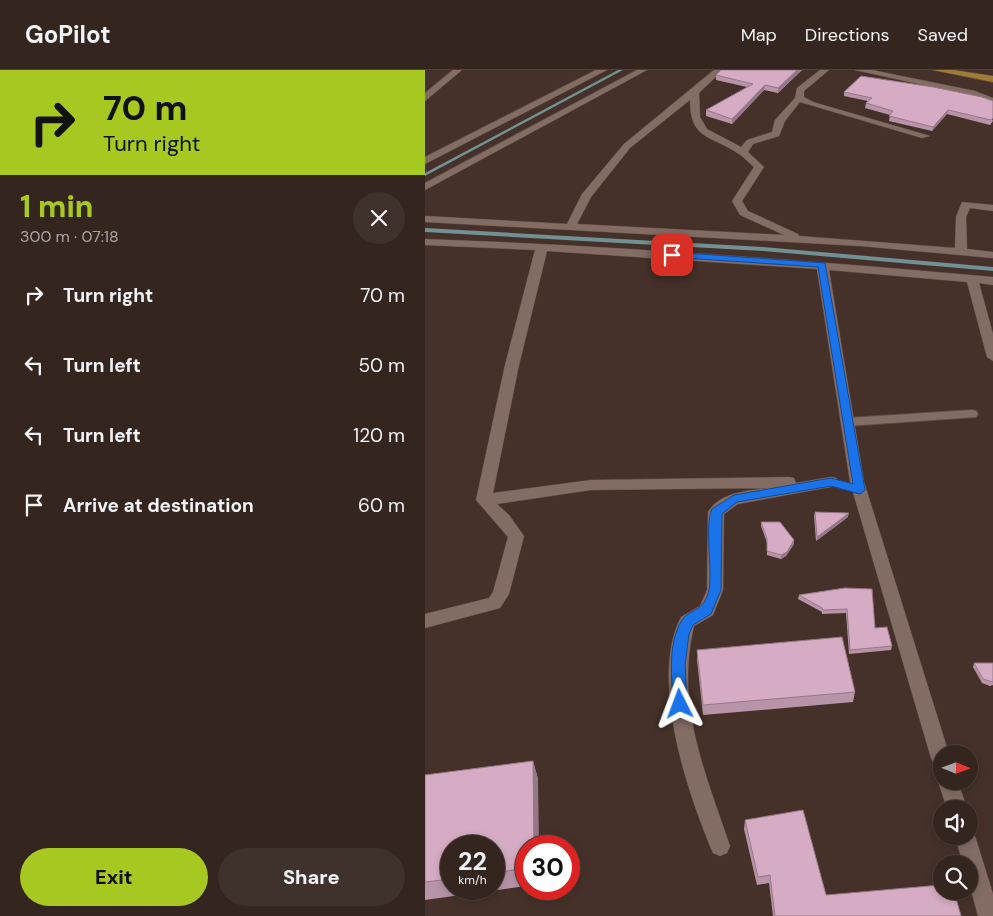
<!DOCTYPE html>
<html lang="en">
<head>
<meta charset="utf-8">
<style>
  :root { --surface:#34251f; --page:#3f312c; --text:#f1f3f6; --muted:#a9a5a4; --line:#4e423d; --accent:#a6c820 }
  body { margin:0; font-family:"DM Sans",sans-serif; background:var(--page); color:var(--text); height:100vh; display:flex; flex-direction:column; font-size:19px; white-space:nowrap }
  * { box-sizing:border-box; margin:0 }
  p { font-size:16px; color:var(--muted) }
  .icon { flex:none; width:28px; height:28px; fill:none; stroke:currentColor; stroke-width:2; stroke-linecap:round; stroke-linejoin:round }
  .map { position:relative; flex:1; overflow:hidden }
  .drawer { display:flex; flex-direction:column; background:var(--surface); width:425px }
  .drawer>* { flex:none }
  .guide { background:#a6c820; color:#111; overflow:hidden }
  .needle { width:32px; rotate:91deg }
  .buttons { position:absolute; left:508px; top:675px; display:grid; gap:10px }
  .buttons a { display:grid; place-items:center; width:45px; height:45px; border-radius:50%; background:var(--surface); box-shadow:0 2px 8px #0003,0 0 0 1px var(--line); font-size:25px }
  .speed { position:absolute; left:15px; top:765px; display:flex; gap:10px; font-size:25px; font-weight:700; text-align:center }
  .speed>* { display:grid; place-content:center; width:65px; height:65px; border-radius:50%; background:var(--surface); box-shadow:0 2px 8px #0003,0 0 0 1px var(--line); line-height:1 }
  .speed small { font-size:12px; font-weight:400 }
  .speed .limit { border:8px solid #d22; background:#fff; color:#111 }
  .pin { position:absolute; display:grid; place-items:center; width:42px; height:42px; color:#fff; margin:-21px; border-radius:10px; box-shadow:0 2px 8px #0006 }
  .me { position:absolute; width:55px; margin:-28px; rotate:357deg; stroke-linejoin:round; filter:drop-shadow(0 0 4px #0008) }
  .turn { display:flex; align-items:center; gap:18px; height:105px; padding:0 20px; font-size:22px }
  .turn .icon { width:65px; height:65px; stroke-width:2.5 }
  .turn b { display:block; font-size:35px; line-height:42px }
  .round { display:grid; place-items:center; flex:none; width:52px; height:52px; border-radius:26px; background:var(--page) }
  .head { display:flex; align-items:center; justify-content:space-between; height:85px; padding:0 20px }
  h1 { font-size:30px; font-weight:800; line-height:38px; color:var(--accent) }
  .cta { display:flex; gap:10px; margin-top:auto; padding:10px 20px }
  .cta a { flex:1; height:58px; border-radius:30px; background:var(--accent); color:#111; font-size:20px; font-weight:800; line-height:58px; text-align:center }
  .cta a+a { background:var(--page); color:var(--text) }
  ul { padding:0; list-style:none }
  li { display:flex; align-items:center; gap:15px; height:70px; padding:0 20px }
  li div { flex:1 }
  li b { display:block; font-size:19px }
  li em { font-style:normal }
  header { display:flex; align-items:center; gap:30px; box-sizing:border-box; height:70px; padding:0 25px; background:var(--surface); border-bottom:1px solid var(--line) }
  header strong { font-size:24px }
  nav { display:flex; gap:28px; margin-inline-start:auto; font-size:18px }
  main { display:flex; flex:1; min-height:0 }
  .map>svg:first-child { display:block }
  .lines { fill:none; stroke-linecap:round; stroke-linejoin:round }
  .stream { fill:#719294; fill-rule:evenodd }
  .lane-casing { stroke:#5e4d47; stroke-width:2 }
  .street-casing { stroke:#5e4d47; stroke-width:1 }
  .primary-casing { stroke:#5e4d47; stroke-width:1 }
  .lane { fill:#836c64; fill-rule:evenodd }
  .street { fill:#836c64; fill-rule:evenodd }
  .primary { fill:#a07c33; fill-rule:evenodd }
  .wall { fill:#b794a8; fill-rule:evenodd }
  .shaded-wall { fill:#957888 }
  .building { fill:#d5acc3; stroke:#957888 }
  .route { fill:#1a73e8; stroke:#114b97 }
</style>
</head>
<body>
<header>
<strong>GoPilot</strong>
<nav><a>Map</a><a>Directions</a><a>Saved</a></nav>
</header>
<main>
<section class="drawer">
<div class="guide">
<div class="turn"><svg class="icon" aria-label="right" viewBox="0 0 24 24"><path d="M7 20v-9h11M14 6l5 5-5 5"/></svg><div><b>70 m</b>Turn right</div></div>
</div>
<div class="head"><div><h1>1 min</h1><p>300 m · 07:18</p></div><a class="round"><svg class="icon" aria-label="close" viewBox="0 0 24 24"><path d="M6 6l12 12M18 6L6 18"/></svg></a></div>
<ul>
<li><svg class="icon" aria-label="right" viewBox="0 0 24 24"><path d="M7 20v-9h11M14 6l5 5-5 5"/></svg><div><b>Turn right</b></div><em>70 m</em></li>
<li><svg class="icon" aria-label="left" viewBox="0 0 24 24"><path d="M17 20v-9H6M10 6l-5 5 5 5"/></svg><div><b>Turn left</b></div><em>50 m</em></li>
<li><svg class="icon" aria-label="left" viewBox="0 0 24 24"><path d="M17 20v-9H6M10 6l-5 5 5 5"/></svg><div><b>Turn left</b></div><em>120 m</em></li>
<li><svg class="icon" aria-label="arrive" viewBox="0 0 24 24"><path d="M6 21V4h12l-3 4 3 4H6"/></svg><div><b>Arrive at destination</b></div><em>60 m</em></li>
</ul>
<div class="cta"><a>Exit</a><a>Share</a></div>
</section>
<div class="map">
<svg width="568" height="846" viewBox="0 0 568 846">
  <rect width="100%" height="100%" fill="#453129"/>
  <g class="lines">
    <!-- stream -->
    <g class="stream">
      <path d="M193,0H198L0,106V103Z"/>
      <path d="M0,158L338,177L568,197V201L338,181L0,162Z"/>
    </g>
    <!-- lane casing -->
    <g class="lane-casing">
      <path id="lane" d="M547,340L551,341L553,344L551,347L422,356L416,352L422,348Z"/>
    </g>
    <!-- street casing -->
    <g class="street-casing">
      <g id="street">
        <path d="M28,0H37L0,31V23Z"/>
        <path d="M171,0H182L0,94V87Z"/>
        <path d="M212,0H222L0,120V113Z"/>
        <path d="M289,0H298L274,23L275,47L282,59L316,77L322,70L347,62L350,50L370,28L372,18L395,0H404L379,21V27L388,32L505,66L497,68L375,32L360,51L354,66L328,74L323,82L339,97L317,131L323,141L373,164L374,166L530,178L531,147L537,132L568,135V141L545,138L541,147L542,179L568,182V188L435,176L0,152V146L142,154L157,124L199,74ZM265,30C265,71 287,65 314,84C319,87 324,93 329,97L307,131L315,145L359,165L152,154L166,127L205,78Z"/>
        <path d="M430,0H447L550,21L568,28V34L548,26Z"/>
        <path d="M0,169C190,176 379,190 568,207V215L554,213L568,264V291L562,287L542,212L404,200L439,412L524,684H516V697L509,694L506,688L425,412L392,199L122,181L94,295L68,423L166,410L364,407L369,408L371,413L406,407L411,408L413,412L411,416L313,434L299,444L298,520L288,545L269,556C250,635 280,702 305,776L302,783L295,786L288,783C262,722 224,609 256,547L275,536L282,520L283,442C295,422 323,421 343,418L166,420L72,434L84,445L99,466L84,524L75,538L0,558V544L64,528L68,522L83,467L51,430L80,295L110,180L0,175Z"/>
        <path d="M516,705V711H533L542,739H522L513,711Z"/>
        <path d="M544,758L547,759L550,766L568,824V846H553L544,813V794H538L530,766H544Z"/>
      </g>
    </g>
    <!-- primary casing -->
    <g class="primary-casing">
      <path id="primary" d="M508,0H528L568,6V12Z"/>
    </g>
    <!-- lane -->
    <use href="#lane" class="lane"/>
    <!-- street -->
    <use href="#street" class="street"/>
    <!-- primary -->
    <use href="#primary" class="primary"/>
  </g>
  <!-- wall -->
  <g class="wall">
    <path d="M296,0H377L353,23L339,20L307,54L281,46V40L322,17L291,10V5Z"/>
    <path d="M419,22L557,27L568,51L565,55L522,44L507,61L464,51L465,45L440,38L441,33L443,31L419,26Z"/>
    <path d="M390,442L423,447L391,471L389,446Z"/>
    <path d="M336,452L369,474L361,486L356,489L342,485V473L336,456Z"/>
    <path d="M420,518L450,558L467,576L466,580L424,584L421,543L397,544V542L373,529L374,525Z"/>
    <path d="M272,580L430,622L428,632L278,645L272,590Z"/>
    <path d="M549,593H568V615L565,616L557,613L548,597Z"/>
    <path d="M108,691L113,709L101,776V816L0,830V705ZM26,776H69V819H26Z"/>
    <path d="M320,750L401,825L536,846H348L344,813L332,815L319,759Z"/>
  </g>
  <!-- shaded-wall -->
  <g class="shaded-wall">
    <path d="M372,0H377L353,23V18Z"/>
    <path d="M340,15L339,20L307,54V49Z"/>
    <path d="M523,40L522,44L507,61L508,57Z"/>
    <path d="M424,443L423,447L391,471L392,467Z"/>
    <path d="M369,470V474L361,486L356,489V485Z"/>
    <path d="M108,691L113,709L114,776H109Z"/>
  </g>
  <!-- building -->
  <g class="building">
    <path d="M296,0H372L353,18L340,15L307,49L281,40L328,14L291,5Z"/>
    <path d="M436,6L508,17L557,27L568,31V48L566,50L523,40L508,57L464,46L468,41L441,33L447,28L419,22Z"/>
    <path d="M390,442L424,443L392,467Z"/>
    <path d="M336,452H355L369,470L362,482L356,485L342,481V469Z"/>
    <path d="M420,518L447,519L450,558L462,557L467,576L425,580L422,539L398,540L397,538L374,525Z"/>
    <path d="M417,567L430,622L278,635L272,580Z"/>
    <path d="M549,593H568V612L558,609Z"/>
    <path d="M108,691L109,776H101V798L69,803V776H26V809L0,812V705Z"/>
    <path d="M378,740L401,825L516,815V821H529L536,846H350L345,805L333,807L320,750Z"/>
  </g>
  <!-- route -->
  <path class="route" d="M247,182L400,193L440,420L435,424L406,416L312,432L297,444L296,520L286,544L268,555L264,564L260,595L262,634L260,639L255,640L250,639L248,634C247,608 242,574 257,550C265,538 279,543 284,520C288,499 279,456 287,439L309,425L406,408L428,414L393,197L244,187L242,185Z"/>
</svg>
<div class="buttons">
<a><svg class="needle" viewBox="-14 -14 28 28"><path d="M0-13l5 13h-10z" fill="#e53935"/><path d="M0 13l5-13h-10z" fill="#a9a5a4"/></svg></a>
<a><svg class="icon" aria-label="sound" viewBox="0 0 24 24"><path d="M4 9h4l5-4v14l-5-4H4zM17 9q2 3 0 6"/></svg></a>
<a><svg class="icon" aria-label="search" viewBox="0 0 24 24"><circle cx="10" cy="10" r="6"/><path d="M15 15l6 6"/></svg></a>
</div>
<div class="speed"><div>22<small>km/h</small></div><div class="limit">30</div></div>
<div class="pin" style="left:247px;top:185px;background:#d93025"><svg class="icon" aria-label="arrive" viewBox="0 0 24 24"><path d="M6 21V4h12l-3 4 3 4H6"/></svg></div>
<svg class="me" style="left:255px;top:634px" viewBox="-20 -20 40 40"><path d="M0-17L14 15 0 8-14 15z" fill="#1a73e8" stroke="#fff" stroke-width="4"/></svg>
</div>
</main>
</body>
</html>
